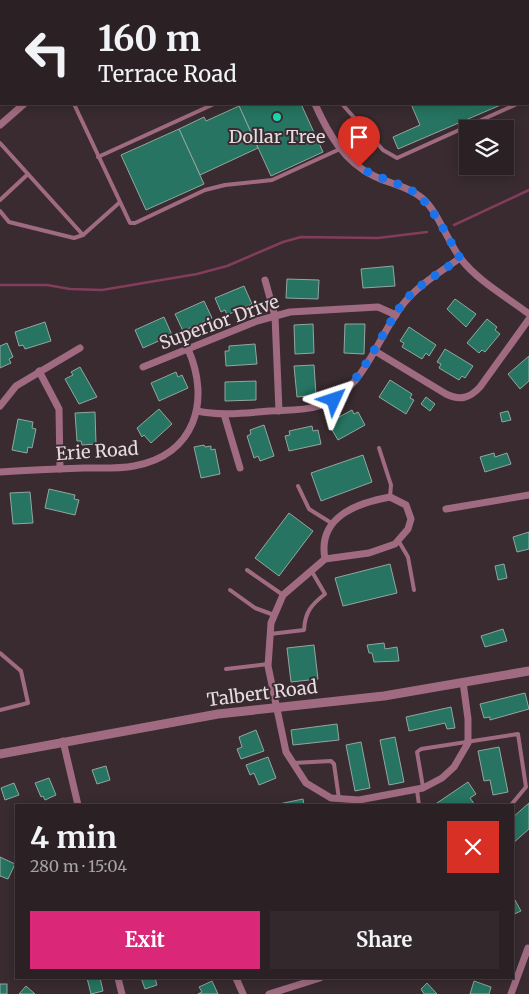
<!DOCTYPE html>
<html lang="en">
<head>
<meta charset="utf-8">
<style>
  :root { --surface:#2b2024; --page:#33282c; --text:#f1f3f6; --muted:#a6a3a6; --line:#473e41; --accent:#db2777 }
  body { margin:0; font-family:Merriweather,serif; background:var(--page); color:var(--text); height:100vh; display:flex; flex-direction:column; font-size:19px; white-space:nowrap }
  * { box-sizing:border-box; margin:0 }
  p { font-size:16px; color:var(--muted) }
  .icon { flex:none; width:28px; height:28px; fill:none; stroke:currentColor; stroke-width:2; stroke-linecap:round; stroke-linejoin:round }
  .map { position:relative; flex:1; overflow:hidden }
  .details { position:absolute; left:15px; top:804px; width:499px; height:175px; display:flex; flex-direction:column; background:var(--surface); border-radius:0px; box-shadow:0 2px 12px #0003,0 0 0 1px var(--line) }
  .details>* { flex:none }
  .hud { position:absolute; left:0px; top:0px; width:530px; height:105px; box-shadow:0 2px 12px #0003,0 0 0 1px var(--line); background:#2b2024; color:var(--text); overflow:hidden }
  .tools { position:absolute; left:459px; top:120px; display:grid; gap:10px }
  .tools a { display:grid; place-items:center; width:55px; height:55px; border-radius:0px; background:var(--surface); box-shadow:0 2px 12px #0003,0 0 0 1px var(--line); font-size:25px }
  .pin { position:absolute; display:grid; place-items:center; width:42px; height:42px; color:#fff; margin:-51px -21px; border-radius:50% 50% 50% 0; rotate:-45deg; box-shadow:0 0 5px #0007 }
  .pin .icon { rotate:45deg }
  .me { position:absolute; width:55px; margin:-28px; rotate:48deg; stroke-linejoin:round; filter:drop-shadow(0 0 4px #0008) }
  .turn { display:flex; align-items:center; gap:18px; height:105px; padding:0 15px; font-size:22px }
  .turn .icon { width:65px; height:65px; stroke-width:2.5 }
  .turn b { display:block; font-size:35px; line-height:42px }
  .round { display:grid; place-items:center; flex:none; width:52px; height:52px; border-radius:0px; background:var(--page) }
  .summary { display:flex; align-items:center; justify-content:space-between; height:85px; padding:0 15px }
  h1 { font-size:30px; font-weight:700; line-height:38px }
  .primary-button { display:flex; gap:10px; margin-top:auto; padding:10px 15px }
  .primary-button a { flex:1; height:58px; border-radius:0px; background:var(--accent); color:#fff; font-size:20px; font-weight:700; line-height:58px; text-align:center }
  .primary-button a+a { background:var(--page); color:var(--text) }
  .map>svg:first-child { display:block }
  .lines { fill:none; stroke-linecap:round; stroke-linejoin:round }
  .stream { stroke:#823d5a; stroke-width:2.5 }
  .building { fill:#267461; stroke:#93a6a0 }
  .service { stroke:#a06b80; stroke-width:4 }
  .minor { stroke:#a06b80; stroke-width:7 }
  .tertiary { stroke:#a06b80; stroke-width:9 }
  .route { stroke:#1a73e8; stroke-width:9; stroke-dasharray:0 16.2 }
  .poi-dot { fill:#1ed5b0; stroke:#392b30; stroke-width:2 }
  .labels { text-anchor:middle; dominant-baseline:central; stroke-width:4; stroke-linejoin:round; paint-order:stroke }
  .poi-label { font-size:18px; fill:#e5dcdf; stroke:#392b30 }
  .street-label { font-size:18px; fill:#e5dcdf; stroke:#392b30 }
</style>
</head>
<body>
<div class="map">
<svg width="529" height="994" viewBox="0 0 529 994">
  <rect width="100%" height="100%" fill="#392b30"/>
  <g class="lines">
    <!-- stream -->
    <g class="stream">
      <path d="M454,225L529,190"/>
      <path d="M0,285H47L70,289L102,290L197,274L227,266L283,242L301,237L378,238L427,232"/>
    </g>
  </g>
  <!-- building -->
  <g class="building">
    <path d="M392,0H529V92V1Z"/>
    <path d="M244,104H301L323,152L271,176L239,106Z"/>
    <path d="M411,104H503L398,149L393,137L420,125Z"/>
    <path d="M239,106L258,148L200,175L179,129L204,117L206,121Z"/>
    <path d="M179,129L204,184L146,210L121,155Z"/>
    <path d="M393,266L395,286L363,288L361,269Z"/>
    <path d="M287,279L319,280L318,299L286,298Z"/>
    <path d="M244,286L252,304L227,315L225,310L221,312L215,298Z"/>
    <path d="M455,299L476,314L466,327L447,309Z"/>
    <path d="M204,301L212,318L183,331L175,314Z"/>
    <path d="M164,317L172,335L143,348L135,330Z"/>
    <path d="M487,319L497,327L495,330L500,334L485,352L482,350L479,353L467,343Z"/>
    <path d="M45,322L51,341L25,349L23,345L19,346L15,332Z"/>
    <path d="M313,324L314,353L295,354L294,325Z"/>
    <path d="M345,324H365L364,354L344,353Z"/>
    <path d="M409,327L436,345L429,356L426,353L422,359L402,347L404,343L400,341Z"/>
    <path d="M7,343L13,357L9,359L11,363L0,368V346Z"/>
    <path d="M255,344L257,364L226,366L225,351H229V346Z"/>
    <path d="M445,349L473,366L465,378L462,376L459,380L439,368L441,364L437,362Z"/>
    <path d="M529,356V381L520,389L508,374Z"/>
    <path d="M314,365L316,395L297,397L294,366Z"/>
    <path d="M80,367L97,397L79,404L65,379L73,375L71,372Z"/>
    <path d="M176,372L178,377L182,375L188,388L159,401L151,383Z"/>
    <path d="M390,380L412,394L410,398L414,400L406,414L379,397Z"/>
    <path d="M256,381V400L225,401V382Z"/>
    <path d="M426,397L435,404L430,411L421,404Z"/>
    <path d="M159,409L172,424L151,443L144,435L142,437L137,428Z"/>
    <path d="M352,410L354,414L358,412L365,425L338,440L328,423Z"/>
    <path d="M508,411L511,420L502,422L500,413Z"/>
    <path d="M95,412L96,444L82,445L81,441H77L75,413Z"/>
    <path d="M18,419L33,422L32,428L36,429L32,448L28,447L27,453L12,450Z"/>
    <path d="M264,425L274,456L260,461L258,456L254,458L247,436L251,434L250,430Z"/>
    <path d="M312,426L313,431L318,430L321,444L289,451L285,436L290,435L289,431Z"/>
    <path d="M204,445L205,447L211,446V450L215,449L220,474L201,478L194,447Z"/>
    <path d="M494,453L495,457L507,453L511,464L485,472L480,457Z"/>
    <path d="M363,455L372,482L321,501L311,473Z"/>
    <path d="M49,489L75,495L74,499L79,500L75,515L45,508Z"/>
    <path d="M30,492L33,523L13,524L10,493Z"/>
    <path d="M289,513L313,531L279,576L255,558Z"/>
    <path d="M529,532V549L517,552L513,537Z"/>
    <path d="M390,564L397,593L343,606L335,578Z"/>
    <path d="M504,564L507,578L498,580L495,566Z"/>
    <path d="M503,629L507,641L485,647L481,636Z"/>
    <path d="M384,643L385,649L397,647L399,661L374,662L372,653H369L367,645Z"/>
    <path d="M314,645L318,679L291,682L287,648Z"/>
    <path d="M525,693L529,709L490,720V717L484,718L480,704Z"/>
    <path d="M451,707L455,728L447,729L445,723L409,731L406,717Z"/>
    <path d="M337,724L339,740L293,745L291,730Z"/>
    <path d="M256,730L264,751L241,759L237,749L242,747L239,737Z"/>
    <path d="M395,737L404,782L389,785L380,740Z"/>
    <path d="M361,742L370,788L355,791L346,745Z"/>
    <path d="M499,747L508,792L493,795L490,780L484,781L478,751Z"/>
    <path d="M268,757L276,778L259,785L254,773L250,775L246,765Z"/>
    <path d="M106,766L110,780L97,784L92,770Z"/>
    <path d="M49,778L56,795L45,800L43,796L41,797L35,783Z"/>
    <path d="M468,782L476,794L470,798L475,805H434Z"/>
    <path d="M14,783L19,795L5,800L1,788Z"/>
    <path d="M303,799L304,805H274Z"/>
    <path d="M529,803V829L512,844V818Z"/>
    <path d="M0,857L15,864L8,879L0,876Z"/>
    <path d="M515,900L521,911L512,915V901Z"/>
    <path d="M87,978H100L103,991L91,994Z"/>
    <path d="M141,978H155L157,985L145,989Z"/>
    <path d="M212,981L218,994H198L202,992L199,987Z"/>
    <path d="M474,981L491,987L489,994H470Z"/>
    <path d="M427,983L437,994H424L421,989Z"/>
    <rect x="0" y="984" width="7" height="10"/>
    <path d="M26,986L35,994H19Z"/>
  </g>
  <g class="lines">
    <!-- service -->
    <g class="service">
      <path d="M83,0L85,1"/>
      <path d="M199,0L200,1"/>
      <path d="M529,99V98"/>
      <path d="M74,104L130,223H135L205,190L225,185L272,180L340,149"/>
      <path d="M342,104L383,150L397,158L517,104"/>
      <path d="M0,143L83,235"/>
      <path d="M98,157L214,104"/>
      <path d="M0,200L28,174"/>
      <path d="M0,211L9,222L74,238L83,235L119,203"/>
      <path d="M379,448L391,485L390,497"/>
      <path d="M298,486L309,509L333,524"/>
      <path d="M398,540L408,557L414,590"/>
      <path d="M247,570L283,595"/>
      <path d="M230,590L255,608L274,615"/>
      <path d="M270,634L304,630C305,612 311,605 325,594L311,570"/>
      <path d="M0,653L21,671L28,703L0,710"/>
      <path d="M226,669L268,664"/>
      <path d="M293,763L331,761L334,764L339,799"/>
      <path d="M423,787L417,752L421,749L518,734L526,787L511,805"/>
      <path d="M417,790L419,805"/>
    </g>
    <!-- minor -->
    <g class="minor">
      <path d="M270,0V1"/>
      <path d="M134,1L135,0"/>
      <path d="M315,104C328,133 344,162 374,176C390,184 408,186 422,198C437,210 448,242 461,259C478,281 507,297 529,314"/>
      <path d="M0,125L24,104"/>
      <path d="M265,280L275,316L279,411"/>
      <path d="M375,351L446,394C460,401 470,398 480,387L529,319"/>
      <path d="M143,367L257,321L290,312L378,307L396,315"/>
      <path d="M39,371L59,409L60,469"/>
      <path d="M0,406L16,386L80,348"/>
      <path d="M197,411C221,416 245,413 270,411C286,410 303,411 319,406C365,391 376,338 404,303C418,285 442,271 460,258"/>
      <path d="M224,414L240,468"/>
      <path d="M0,472C28,470 56,469 84,468C100,468 118,469 134,466C195,455 211,401 188,349"/>
      <path d="M446,509L529,495"/>
      <path d="M325,559C317,517 357,503 390,497L406,505L411,519L408,529L395,544L369,553L325,559L283,595L271,623L268,666L286,752L306,783L331,798L359,800L423,788L442,778L454,767L468,743V719L463,682"/>
      <path d="M63,741L78,805"/>
      <path d="M118,978L122,994"/>
      <path d="M236,978L243,994"/>
      <path d="M269,994L320,978"/>
      <path d="M511,994L528,948"/>
    </g>
    <!-- tertiary -->
    <path class="tertiary" d="M0,754L218,714L384,696L529,671"/>
  </g>
  <g class="lines">
    <!-- route -->
    <path class="route" d="M334,400C367,374 379,336 403,303C417,285 442,272 460,258C447,237 431,200 409,189C393,181 375,177 359,167"/>
  </g>
  <!-- markers -->
  <circle class="poi-dot" cx="277" cy="117" r="5"/>
  <g class="labels">
    <!-- poi labels -->
    <g class="poi-label">
      <text x="277" y="136">Dollar Tree</text>
    </g>
    <!-- street labels -->
    <g class="street-label">
      <text transform="translate(219 322) rotate(-20)">Superior Drive</text>
      <text transform="translate(97 451) rotate(-4)">Erie Road</text>
      <text transform="translate(262 693) rotate(-7)">Talbert Road</text>
    </g>
  </g>
</svg>
<div class="tools">
<a><svg class="icon" aria-label="layers" viewBox="0 0 24 24"><path d="M12 4l9 5-9 5-9-5zM3 14l9 5 9-5"/></svg></a>
</div>
<div class="pin" style="left:359px;top:167px;background:#d93025"><svg class="icon" aria-label="arrive" viewBox="0 0 24 24"><path d="M6 21V4h12l-3 4 3 4H6"/></svg></div>
<svg class="me" style="left:334px;top:400px" viewBox="-20 -20 40 40"><path d="M0-17L14 15 0 8-14 15z" fill="#1a73e8" stroke="#fff" stroke-width="4"/></svg>
<div class="hud">
<div class="turn"><svg class="icon" aria-label="left" viewBox="0 0 24 24"><path d="M17 20v-9H6M10 6l-5 5 5 5"/></svg><div><b>160 m</b>Terrace Road</div></div>
</div>
<section class="details">
<div class="summary"><div><h1>4 min</h1><p>280 m · 15:04</p></div><a class="round" style="background:#d93025;color:#fff"><svg class="icon" aria-label="close" viewBox="0 0 24 24"><path d="M6 6l12 12M18 6L6 18"/></svg></a></div>
<div class="primary-button"><a>Exit</a><a>Share</a></div>
</section>
</div>
</body>
</html>
